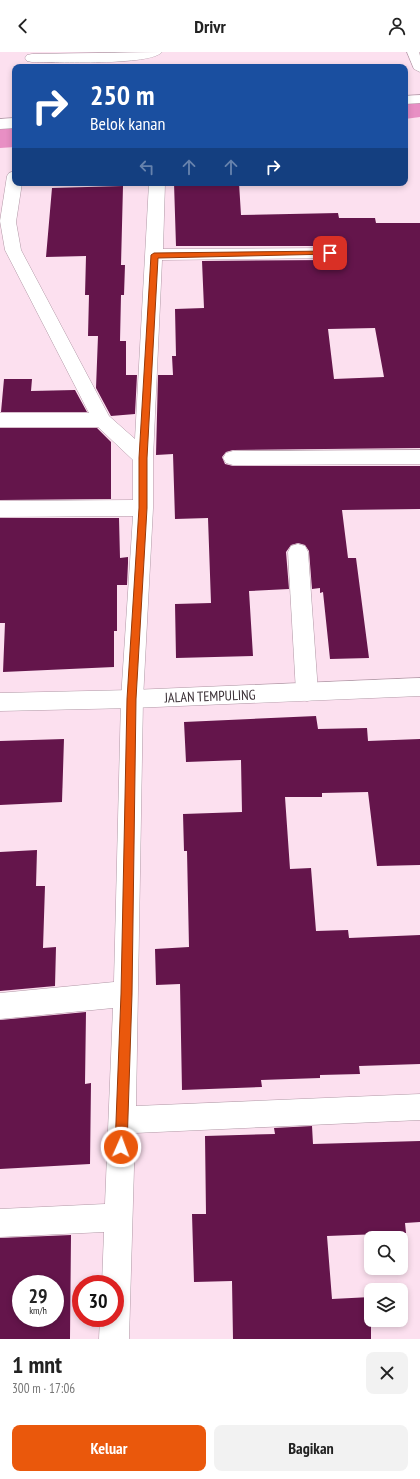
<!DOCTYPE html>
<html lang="id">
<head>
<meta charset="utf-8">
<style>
  :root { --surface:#fff; --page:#f2f2f2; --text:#222; --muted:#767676; --accent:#ea580c }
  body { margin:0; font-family:"PT Sans Narrow",sans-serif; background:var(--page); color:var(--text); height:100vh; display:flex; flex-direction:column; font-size:15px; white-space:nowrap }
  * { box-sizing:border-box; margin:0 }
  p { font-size:13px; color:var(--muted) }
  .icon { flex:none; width:22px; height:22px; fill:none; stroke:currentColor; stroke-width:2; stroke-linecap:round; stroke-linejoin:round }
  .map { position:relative; height:1287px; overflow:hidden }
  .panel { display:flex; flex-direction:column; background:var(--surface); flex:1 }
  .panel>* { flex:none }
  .hud { position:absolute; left:12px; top:12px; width:396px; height:122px; border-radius:8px; box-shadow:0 2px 6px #0003; background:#1a4fa0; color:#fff; overflow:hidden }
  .fabs { position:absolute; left:364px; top:1179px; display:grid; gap:8px }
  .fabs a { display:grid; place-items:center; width:44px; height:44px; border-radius:8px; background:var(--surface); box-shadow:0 2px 6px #0003; font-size:20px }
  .speed { position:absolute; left:12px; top:1223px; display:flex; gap:8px; font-size:20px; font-weight:700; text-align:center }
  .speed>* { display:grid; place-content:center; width:52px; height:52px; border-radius:50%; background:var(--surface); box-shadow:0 2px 6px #0003; line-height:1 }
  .speed small { font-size:10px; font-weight:400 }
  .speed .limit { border:6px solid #d22; background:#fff; color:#111 }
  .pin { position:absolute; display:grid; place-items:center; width:34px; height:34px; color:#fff; margin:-17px; border-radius:8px; box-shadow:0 2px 6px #0006 }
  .me { position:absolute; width:44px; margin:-22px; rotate:2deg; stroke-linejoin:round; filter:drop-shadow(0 0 3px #0008) }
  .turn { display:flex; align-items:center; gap:14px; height:84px; padding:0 12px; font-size:18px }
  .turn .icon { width:52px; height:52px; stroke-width:2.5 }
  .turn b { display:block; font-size:28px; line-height:34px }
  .lanes { display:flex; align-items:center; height:38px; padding:0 12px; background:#0003; justify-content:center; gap:20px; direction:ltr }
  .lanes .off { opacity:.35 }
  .round { display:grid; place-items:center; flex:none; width:42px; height:42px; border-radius:8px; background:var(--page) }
  .headline { display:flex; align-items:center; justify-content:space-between; height:68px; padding:0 12px }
  h1 { font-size:24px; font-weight:700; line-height:30px }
  .cta { display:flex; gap:8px; margin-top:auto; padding:8px 12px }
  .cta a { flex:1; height:46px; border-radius:8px; background:var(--accent); color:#fff; font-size:16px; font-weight:700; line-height:46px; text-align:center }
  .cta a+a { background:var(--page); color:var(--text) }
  header { display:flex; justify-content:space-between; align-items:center; height:52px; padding:0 12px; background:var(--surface); font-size:18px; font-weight:700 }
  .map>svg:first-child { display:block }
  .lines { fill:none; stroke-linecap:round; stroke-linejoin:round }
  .river { fill:#e88fc4; fill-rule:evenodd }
  .building { fill:#64154b; fill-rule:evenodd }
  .service-casing { stroke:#b198a6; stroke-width:1 }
  .minor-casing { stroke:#b198a6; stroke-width:1 }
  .tertiary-casing { stroke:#b198a6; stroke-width:1 }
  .service { fill:#fff; fill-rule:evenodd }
  .minor { fill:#fff; fill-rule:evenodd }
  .tertiary { fill:#fff; fill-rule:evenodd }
  .route { fill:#ea580c; stroke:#983908 }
  .labels { text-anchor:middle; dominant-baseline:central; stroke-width:4; stroke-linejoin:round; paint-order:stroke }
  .street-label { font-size:14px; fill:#3a2f35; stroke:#fff }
</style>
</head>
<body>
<header><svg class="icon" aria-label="back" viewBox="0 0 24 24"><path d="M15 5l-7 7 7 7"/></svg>Drivr<svg class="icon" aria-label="person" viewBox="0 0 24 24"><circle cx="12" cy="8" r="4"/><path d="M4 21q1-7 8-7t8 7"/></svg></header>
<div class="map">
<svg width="420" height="1287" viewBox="0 0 420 1287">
  <rect width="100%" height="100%" fill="#fce0ef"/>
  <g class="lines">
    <!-- river -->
    <g class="river">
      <path d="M420,43V65L405,67V45Z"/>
      <path d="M15,73V95L0,96V74Z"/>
    </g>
  </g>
  <!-- building -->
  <g class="building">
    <path d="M174,131H239L241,163L338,161L339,166H375L376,171H420V396L233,398L226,400L222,405L225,412L233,414H420V457L342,458L348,506H356L369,606L330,607L323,540L320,541V536L312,537L309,499L305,493L298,491L291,493L286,500L289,537L249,539L253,604L176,606L175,552L211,551L208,466L175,467L173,402L156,403L158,323H173L172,304H176L175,257L204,256L202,209L330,208L337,206L339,200L336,196L330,194H176ZM375,276L384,325L334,327L328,277Z"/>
    <path d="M123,134L121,213H125L124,243H121L120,289H126V323H137L135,362L111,364L96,336L98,284H88L89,243H85L86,204L46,205L52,136Z"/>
    <path d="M4,327H32L31,339L75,338L87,360H1Z"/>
    <path d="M0,376H97L111,390V447L0,448Z"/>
    <path d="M0,466H119L120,506L128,505V511L127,533H117V579H114V615L3,620L5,571H0Z"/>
    <path d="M316,664L318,677L367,676L368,689L420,687V813L377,814L368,740L322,741V745H285L290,817L311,816L316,879L348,878L349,886L420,883V1012L359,1014L360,1022L320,1023V1026L261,1028L262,1035L182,1038L180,932L156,933L155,897L189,895L187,799H184L183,762L242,760L241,708L186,710L184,670Z"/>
    <path d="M64,687L62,750L0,753V689Z"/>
    <path d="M37,798L36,834H45L43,896L56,895L55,934L0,939V800Z"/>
    <path d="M86,960L85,1032L91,1031L90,1112L0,1117V968Z"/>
    <path d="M312,1074L313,1092L420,1089V1170L405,1171L406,1181L327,1184L332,1247L371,1245V1287H233L232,1229L194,1230L192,1162H206L205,1084L275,1082L274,1076Z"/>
    <path d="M71,1183L70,1287H0V1186ZM21,1232H55V1266H21Z"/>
  </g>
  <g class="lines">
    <!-- service casing -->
    <g class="service-casing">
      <path id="service" d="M407,0H419L420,4V20L414,17Z"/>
    </g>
    <!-- minor casing -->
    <g class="minor-casing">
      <g id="minor">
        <path d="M162,0C152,14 53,10 32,10L27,9L25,6L27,3L32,2Z"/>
        <path d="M420,43V51L405,52V44Z"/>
        <path d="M15,66V76L0,77V67Z"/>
        <path d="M15,119V131H22L16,170L21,198L109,364L135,387L149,131H165L163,197L330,196L336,197L338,201L336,205L330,206L162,208L153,406V456L143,647L136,1054L420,1042V1068L135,1081L129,1287H99L100,1266H115V1232H102L104,1180L0,1185V1157L105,1152L113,956L0,967V941L114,930L121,647L133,464L0,465V449L133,448V408L98,375H0V361H89L5,198L0,169L7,124L9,121Z"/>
        <path d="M420,398V412L233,413L226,411L223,406L226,401L233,399Z"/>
        <path d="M298,492L305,494L308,500L318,640L315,647L307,649L299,647L296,640L288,500L291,494Z"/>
      </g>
    </g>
    <!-- tertiary casing -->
    <g class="tertiary-casing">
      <path id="tertiary" d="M420,626V644L132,656L0,659V641L132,638Z"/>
    </g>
    <!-- service -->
    <use href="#service" class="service"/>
    <!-- minor -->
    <use href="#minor" class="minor"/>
    <!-- tertiary -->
    <use href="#tertiary" class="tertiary"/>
  </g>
  <!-- route -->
  <path class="route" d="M330,199H332V202L158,206L147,406V456L136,647L132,942L127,1095L125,1099L121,1101L117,1099L115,1095L121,942L127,647L139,456V406L151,203L154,201Z"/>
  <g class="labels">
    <!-- street labels -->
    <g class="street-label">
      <text transform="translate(210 644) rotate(-2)">JALAN TEMPULING</text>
    </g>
  </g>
</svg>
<div class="fabs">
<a><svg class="icon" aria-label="search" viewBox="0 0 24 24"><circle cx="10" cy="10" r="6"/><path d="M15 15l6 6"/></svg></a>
<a><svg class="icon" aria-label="layers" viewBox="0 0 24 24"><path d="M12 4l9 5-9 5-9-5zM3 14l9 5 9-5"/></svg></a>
</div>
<div class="speed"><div>29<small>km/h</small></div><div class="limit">30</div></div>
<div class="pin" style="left:330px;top:201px;background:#d93025"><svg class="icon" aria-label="arrive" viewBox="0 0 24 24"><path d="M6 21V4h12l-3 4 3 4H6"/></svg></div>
<svg class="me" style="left:121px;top:1095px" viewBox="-20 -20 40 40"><circle r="17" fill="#ea580c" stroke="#fff" stroke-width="3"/><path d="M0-11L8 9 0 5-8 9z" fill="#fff"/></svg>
<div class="hud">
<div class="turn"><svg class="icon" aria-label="right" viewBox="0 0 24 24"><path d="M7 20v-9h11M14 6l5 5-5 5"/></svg><div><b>250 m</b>Belok kanan</div></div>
<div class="lanes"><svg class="icon off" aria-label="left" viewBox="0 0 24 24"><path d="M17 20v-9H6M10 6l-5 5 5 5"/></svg><svg class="icon off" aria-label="ahead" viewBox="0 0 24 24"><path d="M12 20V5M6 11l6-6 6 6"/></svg><svg class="icon off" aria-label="ahead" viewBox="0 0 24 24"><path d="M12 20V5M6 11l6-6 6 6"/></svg><svg class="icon" aria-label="right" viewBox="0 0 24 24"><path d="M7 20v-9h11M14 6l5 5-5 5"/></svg></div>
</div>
</div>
<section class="panel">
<div class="headline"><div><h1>1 mnt</h1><p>300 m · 17:06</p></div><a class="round"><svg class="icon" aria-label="close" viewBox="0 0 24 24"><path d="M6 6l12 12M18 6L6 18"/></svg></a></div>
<div class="cta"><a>Keluar</a><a>Bagikan</a></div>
</section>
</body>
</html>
